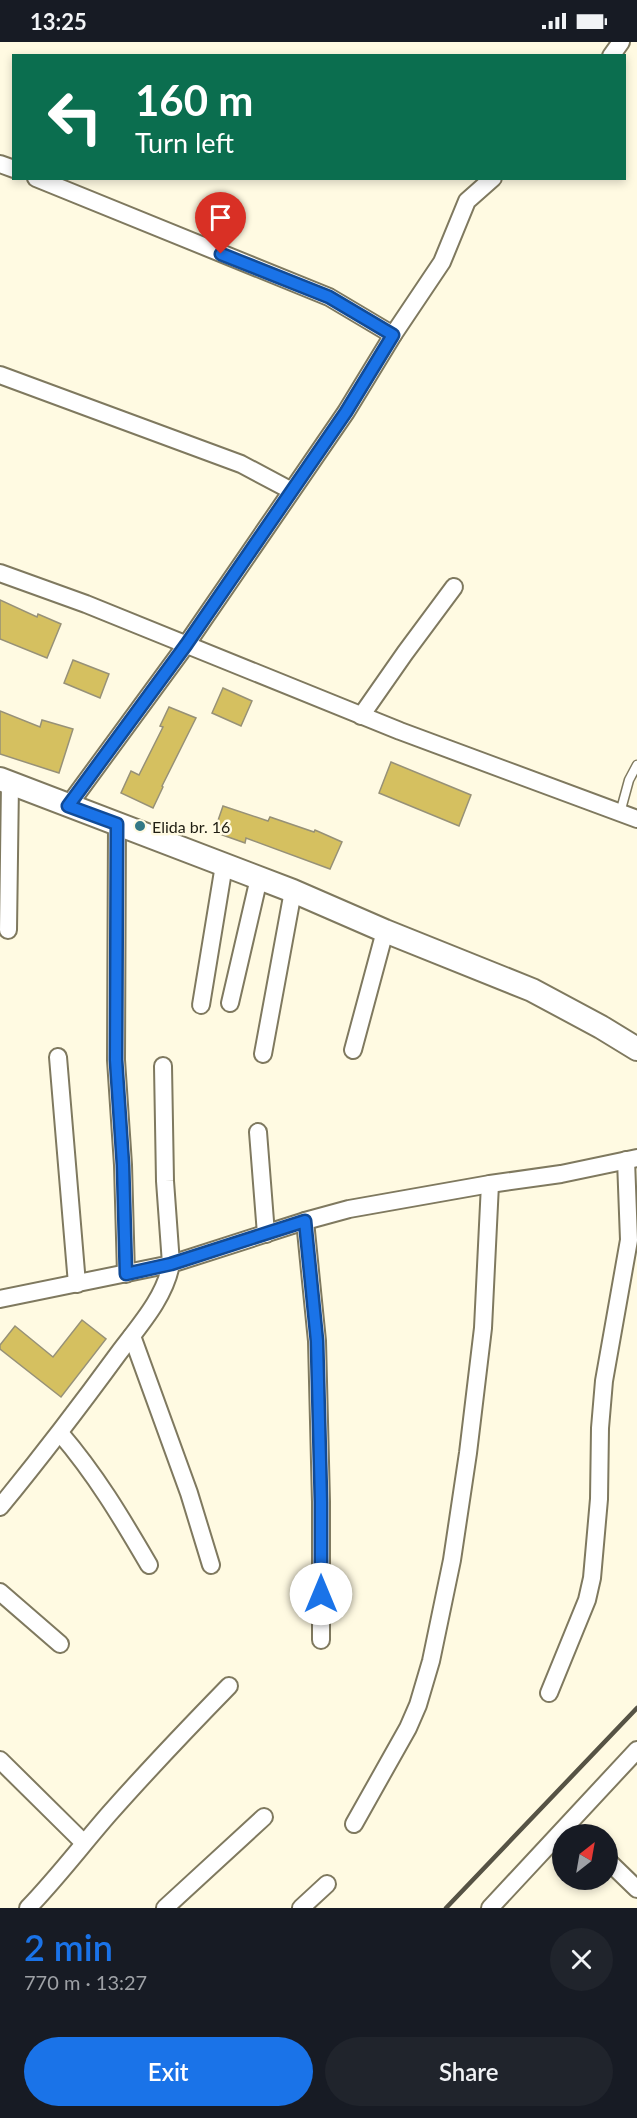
<!DOCTYPE html>
<html lang="en">
<head>
<meta charset="utf-8">
<style>
  :root { --surface:#171b24; --page:#20242c; --text:#f1f3f6; --muted:#9ea1a6; --accent:#1a73e8 }
  body { margin:0; font-family:Lato,sans-serif; background:var(--page); color:var(--text); height:100vh; display:flex; flex-direction:column; font-size:22px; white-space:nowrap }
  * { box-sizing:border-box; margin:0 }
  p { font-size:20px; color:var(--muted) }
  .icon { flex:none; width:33px; height:33px; fill:none; stroke:currentColor; stroke-width:2; stroke-linecap:round; stroke-linejoin:round }
  .map { position:relative; height:1866px; overflow:hidden }
  .panel { display:flex; flex-direction:column; background:var(--surface); flex:1 }
  .panel>* { flex:none }
  .top-card { position:absolute; left:12px; top:12px; width:614px; height:126px; border-radius:0px; box-shadow:0 3px 9px #0003; background:#0b6e4f; color:#fff; overflow:hidden }
  .needle { width:39px; rotate:31deg }
  .controls { position:absolute; left:552px; top:1782px; display:grid; gap:12px }
  .controls a { display:grid; place-items:center; width:66px; height:66px; border-radius:50%; background:var(--surface); box-shadow:0 3px 9px #0003; font-size:30px }
  .pin { position:absolute; display:grid; place-items:center; width:51px; height:51px; color:#fff; margin:-62px -26px; border-radius:50% 50% 50% 0; rotate:-45deg; box-shadow:0 0 6px #0007 }
  .pin .icon { rotate:45deg }
  .me { position:absolute; width:66px; margin:-33px; rotate:0deg; stroke-linejoin:round; filter:drop-shadow(0 0 4px #0008) }
  .turn { display:flex; align-items:center; gap:21px; height:126px; padding:0 24px; font-size:27px }
  .turn .icon { width:78px; height:78px; stroke-width:2.5 }
  .turn b { display:block; font-size:42px; line-height:51px }
  .round { display:grid; place-items:center; flex:none; width:63px; height:63px; border-radius:32px; background:var(--page) }
  .headline { display:flex; align-items:center; justify-content:space-between; height:102px; padding:0 24px }
  h1 { font-size:36px; font-weight:600; line-height:45px; color:var(--accent) }
  .cta { display:flex; gap:12px; margin-top:auto; padding:12px 24px }
  .cta a { flex:1; height:69px; border-radius:36px; background:var(--accent); color:#fff; font-size:24px; font-weight:600; line-height:69px; text-align:center }
  .cta a+a { background:var(--page); color:var(--text) }
  .status { display:flex; justify-content:space-between; align-items:center; height:42px; padding:0 30px; background:var(--surface); direction:ltr }
  .status svg { height:16px; fill:currentColor }
  .map>svg:first-child { display:block }
  .building { fill:#d5c060; stroke:#979177; stroke-width:1.5 }
  .lines { fill:none; stroke-linecap:round; stroke-linejoin:round }
  .lane-casing { stroke:#7f795f; stroke-width:11 }
  .street-casing { stroke:#7f795f; stroke-width:20 }
  .secondary-casing { stroke:#7f795f; stroke-width:26 }
  .lane { stroke:#fff; stroke-width:8 }
  .street { stroke:#fff; stroke-width:16 }
  .secondary { stroke:#fff; stroke-width:22 }
  .rail { stroke:#565345; stroke-width:4.5 }
  .route-casing { stroke:#114b97; stroke-width:15 }
  .route { stroke:#1a73e8; stroke-width:10 }
  .poi-dot { fill:#337886; stroke:#fffae2; stroke-width:2 }
  .labels { text-anchor:middle; dominant-baseline:central; stroke-width:5; stroke-linejoin:round; paint-order:stroke }
  .poi-label { font-size:16px; fill:#1f1d12; stroke:#fffae2; text-anchor:start }
</style>
</head>
<body>
<div class="status"><b>13:25</b><svg viewBox="0 0 49 12"><path d="M0 12V9h3v3zM5 12V6h3v6zM10 12V3h3v9zM15 12V0h3v12zM26 1h20v11H26zM47 4h2v5h-2z"/></svg></div>
<div class="map">
<svg width="637" height="1866" viewBox="0 0 637 1866">
  <rect width="100%" height="100%" fill="#fffae2"/>
  <!-- building -->
  <g class="building">
    <path d="M0,558L37,575L38,572L61,582L47,616L0,597Z"/>
    <path d="M73,618L109,632L100,656L64,641Z"/>
    <path d="M223,646L252,659L241,684L212,671Z"/>
    <path d="M169,665L196,676L162,744L163,745L153,766L121,751L131,729L139,733L163,685L160,684Z"/>
    <path d="M0,669L40,685L42,678L73,687L59,731L0,712Z"/>
    <path d="M391,720L471,753L459,784L379,751Z"/>
    <path d="M223,764L268,779L270,775L314,790L315,788L342,800L330,827L246,796L245,801L214,790Z"/>
    <path d="M82,1278L106,1297L61,1355L0,1307V1303L15,1284L53,1315Z"/>
  </g>
  <g class="lines">
    <!-- lane casing -->
    <g class="lane-casing">
      <path id="lane" d="M620,771L629,738L637,723"/>
    </g>
    <!-- street casing -->
    <g class="street-casing">
      <g id="street">
        <path d="M611,14L621,0"/>
        <path d="M0,122L14,127"/>
        <path d="M36,136L329,255L393,293"/>
        <path d="M0,333L241,422L290,448"/>
        <path d="M0,531L86,562L400,689L637,777"/>
        <path d="M361,674L405,611L454,545"/>
        <path d="M68,764L186,603L346,370L393,293L442,220L467,159L493,136"/>
        <path d="M117,782L116,1018L123,1123L126,1232"/>
        <path d="M8,888L10,741"/>
        <path d="M230,961L259,836"/>
        <path d="M201,963L224,823"/>
        <path d="M353,1008L385,889"/>
        <path d="M263,1012L293,849"/>
        <path d="M58,1015L77,1242"/>
        <path d="M258,1090L266,1192"/>
        <path d="M305,1179L317,1299L321,1460V1598"/>
        <path d="M0,1257L171,1222L165,1139L163,1024"/>
        <path d="M132,1294L189,1451L211,1523"/>
        <path d="M60,1391C96,1433 121,1475 149,1523"/>
        <path d="M0,1465C41,1415 80,1364 118,1312C138,1285 165,1256 171,1222L305,1179L349,1167L490,1142L561,1132L637,1116"/>
        <path d="M0,1550L60,1602"/>
        <path d="M549,1651L587,1558L592,1536L599,1457L600,1386L604,1339L629,1198L626,1118"/>
        <path d="M0,1718L84,1801"/>
        <path d="M354,1782L408,1686L418,1663L431,1619L452,1518L468,1411L483,1286L490,1142"/>
        <path d="M608,1819L637,1847"/>
        <path d="M28,1866C57,1836 82,1803 109,1772C148,1728 188,1686 229,1644"/>
        <path d="M165,1866L264,1775"/>
        <path d="M301,1866L327,1842"/>
        <path d="M490,1866L637,1708"/>
      </g>
    </g>
    <!-- secondary casing -->
    <g class="secondary-casing">
      <path id="secondary" d="M0,737L293,849L385,889L532,948L601,985L637,1007"/>
    </g>
    <!-- lane -->
    <use href="#lane" class="lane"/>
    <!-- street -->
    <use href="#street" class="street"/>
    <!-- secondary -->
    <use href="#secondary" class="secondary"/>
    <!-- rail -->
    <path class="rail" d="M446,1866L637,1666"/>
  </g>
  <g class="lines">
    <!-- route casing -->
    <g class="route-casing">
      <path id="route" d="M221,212L329,255L393,293L346,370L186,603L68,764L117,782L116,1018L123,1123L126,1232L171,1222L305,1179L317,1299L321,1460V1552"/>
    </g>
    <!-- route -->
    <use href="#route" class="route"/>
  </g>
  <!-- markers -->
  <circle class="poi-dot" cx="140" cy="784" r="6"/>
  <g class="labels">
    <!-- poi labels -->
    <g class="poi-label">
      <text x="152" y="784">Elida br. 16</text>
    </g>
  </g>
</svg>
<div class="controls">
<a><svg class="needle" viewBox="-14 -14 28 28"><path d="M0-13l5 13h-10z" fill="#e53935"/><path d="M0 13l5-13h-10z" fill="#9ea1a6"/></svg></a>
</div>
<div class="pin" style="left:221px;top:212px;background:#d93025"><svg class="icon" aria-label="arrive" viewBox="0 0 24 24"><path d="M6 21V4h12l-3 4 3 4H6"/></svg></div>
<svg class="me" style="left:321px;top:1552px" viewBox="-20 -20 40 40"><circle r="19" fill="#fff"/><path d="M0-13L10 11 0 6-10 11z" fill="#1a73e8"/></svg>
<div class="top-card">
<div class="turn"><svg class="icon" aria-label="left" viewBox="0 0 24 24"><path d="M17 20v-9H6M10 6l-5 5 5 5"/></svg><div><b>160 m</b>Turn left</div></div>
</div>
</div>
<section class="panel">
<div class="headline"><div><h1>2 min</h1><p>770 m · 13:27</p></div><a class="round"><svg class="icon" aria-label="close" viewBox="0 0 24 24"><path d="M6 6l12 12M18 6L6 18"/></svg></a></div>
<div class="cta"><a>Exit</a><a>Share</a></div>
</section>
</body>
</html>
